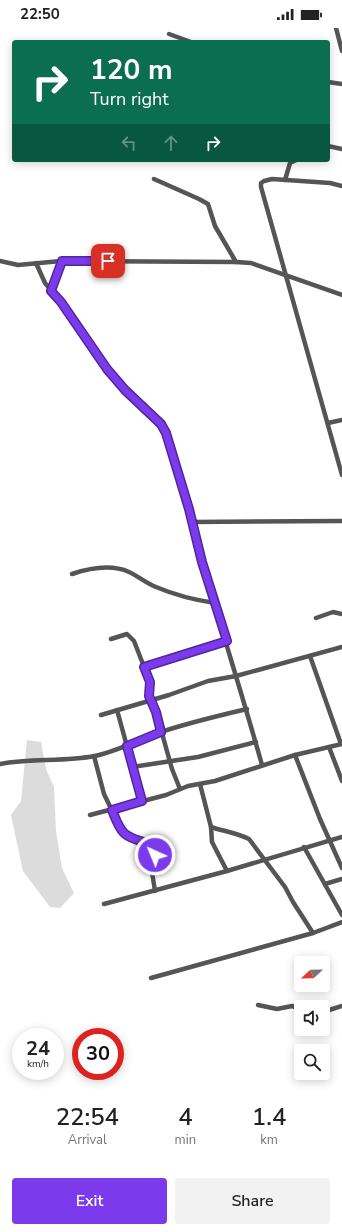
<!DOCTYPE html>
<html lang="en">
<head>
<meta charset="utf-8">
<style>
  :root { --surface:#fff; --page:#f2f2f2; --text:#222; --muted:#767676; --accent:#7c3aed }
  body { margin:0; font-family:"Nunito Sans",sans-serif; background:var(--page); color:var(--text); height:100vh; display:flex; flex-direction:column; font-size:15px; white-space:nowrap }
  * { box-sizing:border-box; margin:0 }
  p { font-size:13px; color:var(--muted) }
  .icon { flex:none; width:22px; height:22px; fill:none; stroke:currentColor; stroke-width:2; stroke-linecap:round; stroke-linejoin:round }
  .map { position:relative; height:1064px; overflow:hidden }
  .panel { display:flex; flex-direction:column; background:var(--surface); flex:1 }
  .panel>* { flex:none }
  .banner { position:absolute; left:12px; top:12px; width:318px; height:122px; border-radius:4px; box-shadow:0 2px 10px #0003; background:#0b6e4f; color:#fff; overflow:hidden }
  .needle { width:26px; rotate:248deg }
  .buttons { position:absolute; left:294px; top:928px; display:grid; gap:8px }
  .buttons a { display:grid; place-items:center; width:36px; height:36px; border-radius:4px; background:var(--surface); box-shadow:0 2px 10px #0003; font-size:20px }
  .speed { position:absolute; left:12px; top:1000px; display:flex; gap:8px; font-size:20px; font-weight:700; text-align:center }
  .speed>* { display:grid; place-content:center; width:52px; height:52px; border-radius:50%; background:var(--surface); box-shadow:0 2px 10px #0003; line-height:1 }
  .speed small { font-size:10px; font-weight:400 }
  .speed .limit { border:6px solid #d22; background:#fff; color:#111 }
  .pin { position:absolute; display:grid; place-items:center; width:34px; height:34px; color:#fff; margin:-17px; border-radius:8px; box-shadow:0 2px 6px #0006 }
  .me { position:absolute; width:44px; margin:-22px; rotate:316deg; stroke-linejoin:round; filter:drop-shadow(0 0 3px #0008) }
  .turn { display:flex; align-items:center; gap:14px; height:84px; padding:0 12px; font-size:18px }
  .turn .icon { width:52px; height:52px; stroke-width:2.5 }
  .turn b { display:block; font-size:28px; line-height:34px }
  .lanes { display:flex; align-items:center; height:38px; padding:0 12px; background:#0003; justify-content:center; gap:20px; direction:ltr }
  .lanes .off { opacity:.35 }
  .eta { display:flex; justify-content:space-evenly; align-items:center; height:68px; text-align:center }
  .eta b { font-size:24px; font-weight:600; line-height:28px }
  .action { display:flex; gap:8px; margin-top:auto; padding:8px 12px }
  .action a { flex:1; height:46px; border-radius:4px; background:var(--accent); color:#fff; font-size:16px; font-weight:600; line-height:46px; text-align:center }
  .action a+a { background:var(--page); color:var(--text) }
  .status { display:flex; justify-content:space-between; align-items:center; height:28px; padding:0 20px; background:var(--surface); direction:ltr }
  .status svg { height:11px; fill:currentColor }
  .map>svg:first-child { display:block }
  .green { fill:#dcdcdc }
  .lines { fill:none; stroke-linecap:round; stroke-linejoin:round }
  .minor { stroke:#555; stroke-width:4.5 }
  .route-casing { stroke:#51269a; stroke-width:10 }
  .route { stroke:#7c3aed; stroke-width:7 }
</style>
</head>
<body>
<div class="status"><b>22:50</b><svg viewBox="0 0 49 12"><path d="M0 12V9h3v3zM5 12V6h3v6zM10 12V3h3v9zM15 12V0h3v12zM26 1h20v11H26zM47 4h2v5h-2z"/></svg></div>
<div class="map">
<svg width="342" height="1064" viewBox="0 0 342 1064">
  <rect width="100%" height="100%" fill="#fff"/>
  <!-- green -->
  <path class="green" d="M27,712L41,714L46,741L54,759L56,803L62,840L74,865L60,880L50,879L23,843L11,787L21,773Z"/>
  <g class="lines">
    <!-- minor -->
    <g class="minor">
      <path d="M336,0L342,23"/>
      <path d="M169,6L191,14"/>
      <path d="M328,54L342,56"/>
      <path d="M328,118L342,121"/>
      <path d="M154,151L199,171L208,176L215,198L236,234"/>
      <path d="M285,152L290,135L296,132"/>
      <path d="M342,158L330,155L272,151L264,153L261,155V159L342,447"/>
      <path d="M0,233L18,237L61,233L236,234L251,235L342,267"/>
      <path d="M36,235L45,255L61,274L107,341L125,362L161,396L166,405C183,446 190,491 202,533C221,601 243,669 262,737"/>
      <path d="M51,263L61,233"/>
      <path d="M328,395L342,392"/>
      <path d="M192,494L342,493"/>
      <path d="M72,546C90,540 111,536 129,544C138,548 146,555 156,559C175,567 194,572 215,575"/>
      <path d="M316,590L333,584L342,586"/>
      <path d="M111,611L127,606L134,613L148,649L150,654L149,668L156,684L172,741L180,761"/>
      <path d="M310,628L341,716"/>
      <path d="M144,639L227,613"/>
      <path d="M117,682L142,773"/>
      <path d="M101,687L169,667L208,653L236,648L342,619"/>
      <path d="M342,716L295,727L320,791L342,840"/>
      <path d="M329,719L342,753"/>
      <path d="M94,728L104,766L121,801L133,811L149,815L155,823L152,844L155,863"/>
      <path d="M0,736C31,730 63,734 95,728C117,723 137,713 158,705C187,695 217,688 247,681"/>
      <path d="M132,739L198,729L256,714"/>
      <path d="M200,756L211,799L212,814L227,843"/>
      <path d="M90,787L166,767L188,758L215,753L295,727"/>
      <path d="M211,799C223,803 237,805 249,811L285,859L293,874L313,905"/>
      <path d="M304,819L342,887"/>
      <path d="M325,856L342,851"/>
      <path d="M104,876L227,843L342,809"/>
      <path d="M151,950L313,905L342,894"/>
      <path d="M258,977L277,981L292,978L301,981"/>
      <path d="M323,984L342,978"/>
    </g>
  </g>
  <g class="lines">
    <!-- route casing -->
    <g class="route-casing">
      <path id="route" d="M108,233H62L51,263L61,274L107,341L125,362L161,396L166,405L189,481L202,534L227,613L144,639L150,654L149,668L156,684L161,704L127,718L142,773L112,782C115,789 118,799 124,805C134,815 154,811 155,827"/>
    </g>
    <!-- route -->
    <use href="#route" class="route"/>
  </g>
</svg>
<div class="buttons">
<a><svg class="needle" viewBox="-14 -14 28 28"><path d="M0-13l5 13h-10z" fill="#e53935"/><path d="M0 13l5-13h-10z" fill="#767676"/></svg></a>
<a><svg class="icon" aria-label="sound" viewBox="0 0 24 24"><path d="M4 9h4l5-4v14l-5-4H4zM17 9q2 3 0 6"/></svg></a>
<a><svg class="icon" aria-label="search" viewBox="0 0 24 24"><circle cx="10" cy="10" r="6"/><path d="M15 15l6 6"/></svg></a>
</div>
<div class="speed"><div>24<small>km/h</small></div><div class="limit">30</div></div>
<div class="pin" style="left:108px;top:233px;background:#d93025"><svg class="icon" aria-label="arrive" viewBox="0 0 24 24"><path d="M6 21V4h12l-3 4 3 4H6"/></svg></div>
<svg class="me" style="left:155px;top:827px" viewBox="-20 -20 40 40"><circle r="17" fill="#7c3aed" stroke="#fff" stroke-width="3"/><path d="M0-11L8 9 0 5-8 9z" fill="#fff"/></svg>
<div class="banner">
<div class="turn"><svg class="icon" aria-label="right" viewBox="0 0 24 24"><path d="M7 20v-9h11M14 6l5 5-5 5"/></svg><div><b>120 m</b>Turn right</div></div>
<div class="lanes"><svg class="icon off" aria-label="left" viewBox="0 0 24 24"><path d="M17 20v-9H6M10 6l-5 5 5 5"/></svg><svg class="icon off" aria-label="ahead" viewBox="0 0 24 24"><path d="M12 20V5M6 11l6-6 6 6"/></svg><svg class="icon" aria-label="right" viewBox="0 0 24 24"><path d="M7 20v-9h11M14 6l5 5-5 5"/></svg></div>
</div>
</div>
<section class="panel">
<div class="eta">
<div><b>22:54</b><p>Arrival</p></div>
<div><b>4</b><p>min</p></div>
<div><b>1.4</b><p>km</p></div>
</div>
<div class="action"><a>Exit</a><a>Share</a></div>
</section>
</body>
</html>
